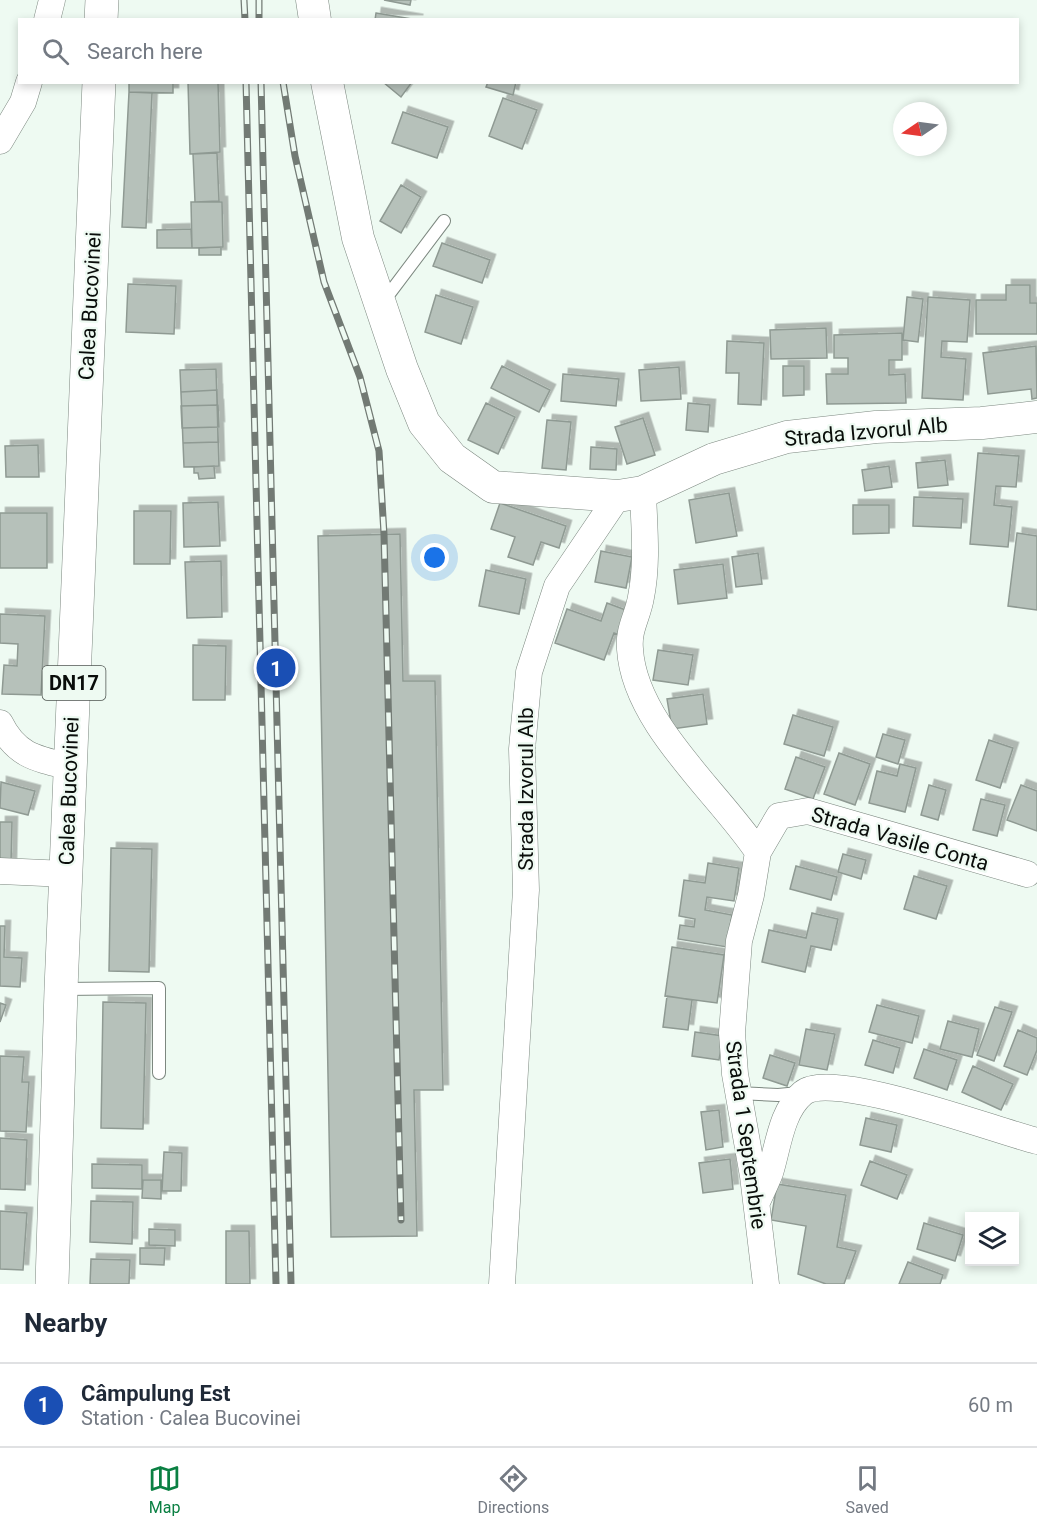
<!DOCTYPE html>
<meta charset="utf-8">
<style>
:root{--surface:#fff;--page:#f6f6f7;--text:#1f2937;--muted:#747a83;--line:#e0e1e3;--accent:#0b8043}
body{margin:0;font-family:Roboto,sans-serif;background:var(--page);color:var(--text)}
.controls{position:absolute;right:18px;bottom:18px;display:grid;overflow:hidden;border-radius:0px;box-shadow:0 3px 9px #0003}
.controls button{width:54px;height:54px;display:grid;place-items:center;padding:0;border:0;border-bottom:2px solid var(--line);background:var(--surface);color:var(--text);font:30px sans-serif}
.compass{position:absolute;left:893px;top:102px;width:54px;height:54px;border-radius:50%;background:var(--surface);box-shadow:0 3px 9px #0003;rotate:257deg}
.you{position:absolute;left:435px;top:558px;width:21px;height:21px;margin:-15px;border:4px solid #fff;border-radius:50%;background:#1a73e8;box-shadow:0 0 0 9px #1a73e833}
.badge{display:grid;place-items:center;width:39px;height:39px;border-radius:50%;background:var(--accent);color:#fff;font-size:20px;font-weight:700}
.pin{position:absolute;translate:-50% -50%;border:3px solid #fff;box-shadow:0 2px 6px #0006}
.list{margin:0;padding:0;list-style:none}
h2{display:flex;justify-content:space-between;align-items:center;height:78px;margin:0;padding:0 24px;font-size:26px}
h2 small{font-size:20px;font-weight:400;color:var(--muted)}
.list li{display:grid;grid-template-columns:39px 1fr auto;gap:18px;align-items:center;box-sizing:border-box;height:84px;padding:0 24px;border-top:2px solid var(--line)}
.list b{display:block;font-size:22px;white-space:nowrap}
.list p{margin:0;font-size:20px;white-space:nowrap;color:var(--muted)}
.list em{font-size:20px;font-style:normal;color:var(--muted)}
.icon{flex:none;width:33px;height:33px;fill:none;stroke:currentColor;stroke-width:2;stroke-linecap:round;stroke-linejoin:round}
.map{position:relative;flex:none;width:1037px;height:1284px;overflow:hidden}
.search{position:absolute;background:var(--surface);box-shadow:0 3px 9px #0003;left:18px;right:18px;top:18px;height:66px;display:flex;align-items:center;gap:15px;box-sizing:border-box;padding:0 21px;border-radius:0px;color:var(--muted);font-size:22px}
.sheet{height:162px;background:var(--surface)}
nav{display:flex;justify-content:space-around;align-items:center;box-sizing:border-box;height:84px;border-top:2px solid var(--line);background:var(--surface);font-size:16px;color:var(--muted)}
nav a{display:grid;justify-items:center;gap:3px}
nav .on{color:var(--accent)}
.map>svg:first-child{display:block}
</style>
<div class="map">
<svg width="1037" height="1284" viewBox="0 0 1037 1284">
<defs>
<filter id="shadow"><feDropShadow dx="5.5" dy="-5.5" stdDeviation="0" flood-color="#0004"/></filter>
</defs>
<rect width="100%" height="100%" fill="#eefaf2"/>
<path fill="#b6c1ba" stroke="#8f9a93" stroke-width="1.5" filter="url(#shadow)" d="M384,0H411L410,5Z
M376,13L418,20H375Z
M129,82H173V93L129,92Z
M188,82H218L220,152L190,154Z
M383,82H412L401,97Z
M488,82H516L513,95L486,87Z
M129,92L152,93L146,228L122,227Z
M503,98L537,110L522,149L489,136Z
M403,112L448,127L437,158L392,143Z
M217,153L219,201L195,202L193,154Z
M401,185L421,197L401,233L380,221Z
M191,202H222L223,247L192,248Z
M191,229L192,248H157V230Z
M442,243L490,260L482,283L433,266Z
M221,247V255H199V248Z
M128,284L176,286L174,334L126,332Z
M1006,285H1030V303H1037V334H976V300H1006Z
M436,295L473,307L461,344L425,332Z
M907,297L923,299L918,342L903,340Z
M928,297L970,300L967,342L942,341L941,357L966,359L963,400L922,398Z
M826,328L827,358L771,359L770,330Z
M902,333V360H889V375L905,374L906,403L827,404L826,374H848V358H834V335Z
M727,341L764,343L761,405L738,404L739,373H726Z
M1036,346L1037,398L1032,399L1031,389L988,394L983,353Z
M502,366L550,390L539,412L491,388Z
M783,366H804V395L783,396Z
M679,367L681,399L641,401L639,370Z
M216,369L219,466L184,467L180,370Z
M563,374L619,379L616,406L561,401Z
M217,390L218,442L183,443L181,392Z
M486,403L515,417L498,454L468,440Z
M688,403L710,405L708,432L686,430Z
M218,405L219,427L182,428L181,406Z
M643,418L655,455L627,464L615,427Z
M547,420L571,422L566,470L542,468Z
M38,445L39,477H6L5,446Z
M591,447L617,449L616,470L590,469Z
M978,453L1019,456L1016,487L996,486L994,505L1012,507L1008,547L970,544Z
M945,460L948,485L918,488L916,463Z
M214,466L215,478L199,479L198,473H194V467Z
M889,466L892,487L865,491L862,470Z
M729,493L737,536L696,543L689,500Z
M914,497L963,499L961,528L913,526Z
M218,502L220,546L184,547L183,503Z
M500,503L566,526L559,548L541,542L533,565L508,557L515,537L491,529Z
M853,505H889V533L853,534Z
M134,511H171L170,564H134Z
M0,513H47V568H0Z
M1017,533L1037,536V610L1008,606Z
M400,534L403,681H435L443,1090H414L417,1236L331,1237L318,536Z
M601,551L632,557L626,588L595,582Z
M758,553L762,584L736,587L732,557Z
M221,561L222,617L187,618L185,562Z
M723,564L727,598L678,604L674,570Z
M486,570L526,579L519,614L479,606Z
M607,603L631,612L622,636L614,633L604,660L555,643L567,609L601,621Z
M0,614L45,616L41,695L2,694L4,665L17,666L18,644L0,643Z
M193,645L226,646L225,700H193Z
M658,650L693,655L688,685L653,680Z
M703,694L707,724L672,729L667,699Z
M793,715L833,727L824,756L784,744Z
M883,734L905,740L898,764L876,757Z
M989,740L1013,748L1000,788L976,780Z
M839,753L870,764L855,805L824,794Z
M796,757L825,767L813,799L785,789Z
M900,764L916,768L905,812L869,803L877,771L897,776Z
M1,782L35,791L28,815L0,808Z
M929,785L946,790L938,820L921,815Z
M1021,785L1037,791V831L1007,820Z
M981,799L1005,805L997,836L973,830Z
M0,822H12L11,864H0Z
M111,848L152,849L149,972L109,971Z
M843,854L866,860L861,879L838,872Z
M708,863L739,868L734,901L707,897L705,910L732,915L727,947L678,939L680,925L694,927L695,919L679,916L684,880L705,883Z
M796,866L837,877L831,900L790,889Z
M914,876L947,886L936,919L904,909Z
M812,913L838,919L831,950L811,946L805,972L762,962L769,930L806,938Z
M0,926H5L4,957L22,958L20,987L0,986Z
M672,947L724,955L717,1003L665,996Z
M667,996L692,1000L688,1030L663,1027Z
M103,1002L146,1003L143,1129L101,1128Z
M0,1003L6,1005L0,1022Z
M877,1005L919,1016L912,1043L869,1032Z
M995,1007L1012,1012L994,1061L977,1055Z
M948,1021L979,1029L972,1057L940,1049Z
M806,1029L835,1034L827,1070L799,1065Z
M1018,1030L1037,1038V1050L1027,1075L1004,1066Z
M695,1032L723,1036L719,1060L692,1056Z
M873,1040L900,1048L893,1073L865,1065Z
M924,1049L957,1060L947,1090L914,1078Z
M770,1055L795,1063L787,1086L763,1078Z
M0,1056L24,1057L22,1082H29L26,1132L0,1131Z
M973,1066L1013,1084L1001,1110L962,1092Z
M719,1110L723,1147L706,1150L701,1112Z
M866,1118L897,1125L891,1152L860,1145Z
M0,1138L27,1140L25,1190L0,1189Z
M164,1152L182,1153L181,1191H162Z
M730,1159L733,1189L703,1193L699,1163Z
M870,1161L907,1175L897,1199L861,1185Z
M92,1164L142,1165V1189L92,1188Z
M143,1180H161V1199L142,1198Z
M777,1184L846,1195L837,1247L856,1251L844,1284H826L798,1274L806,1226L771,1220Z
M91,1201L133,1202L132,1244L90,1242Z
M0,1211L27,1213L23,1270L0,1269Z
M924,1223L963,1235L955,1261L917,1249Z
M149,1229L175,1230V1246L149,1245Z
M226,1231H249L250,1284H226Z
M140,1248H165L164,1265L140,1264Z
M91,1259L130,1260L129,1284H90Z
M908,1262L943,1275L940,1284H899Z"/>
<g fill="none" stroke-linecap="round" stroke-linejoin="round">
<g stroke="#7d8880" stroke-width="14">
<path id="service" d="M383,302L444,221
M62,989L159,988V1073
M738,1093L778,1095L799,1093"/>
</g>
<g stroke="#7d8880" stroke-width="27">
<path id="minor" d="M47,20L52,0
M0,141L23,102L29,82
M643,492C644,526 648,562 641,597C638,616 628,629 630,649C634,723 719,793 758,852L751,895L739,941L732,1033L735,1074L753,1176L766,1284
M0,723C16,756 37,759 71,767
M758,852L779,816L808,811L1027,874
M0,871L66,874
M757,1202C761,1193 766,1183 770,1173C778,1148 781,1111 803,1093C832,1069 996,1131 1037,1141
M502,1284L526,890L522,749L529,672L557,586L618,496"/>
</g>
<g stroke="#7d8880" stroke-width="33">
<path id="tertiary" d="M312,0L315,20
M327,82L358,238L402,369L424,423L452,458L493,487L618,496L643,492L714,459L787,437L876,427L982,423L1037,417"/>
</g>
<g stroke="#7d8880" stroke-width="34">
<path id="trunk" d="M101,20L102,0
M52,1284L61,989L99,82"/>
</g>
<use href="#service" stroke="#fff" stroke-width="12"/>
<use href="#minor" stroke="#fff" stroke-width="26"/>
<use href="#tertiary" stroke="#fff" stroke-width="32"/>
<use href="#trunk" stroke="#fff" stroke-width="33"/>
<g stroke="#727a74" stroke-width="7">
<path id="rail" d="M244,0L245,20
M259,0V20
M246,82L276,1284
M261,82L291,1284
M283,82L295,156L324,282L360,377L379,451L384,534L401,1220"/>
</g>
<use href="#rail" stroke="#eefaf2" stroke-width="4.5" stroke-dasharray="14" stroke-linecap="butt"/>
</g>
<g text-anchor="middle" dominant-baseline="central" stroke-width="4.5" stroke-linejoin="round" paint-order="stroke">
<rect fill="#eefaf2" stroke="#4e5450" stroke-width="1.5" x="42.5" y="666" width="63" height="34" rx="4.5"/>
<g font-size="20" font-weight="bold" fill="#090d0a">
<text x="74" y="683">DN17</text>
</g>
<g font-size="21" fill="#090d0a" stroke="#eefaf2">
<text transform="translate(90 306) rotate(-87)">Calea Bucovinei</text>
<text transform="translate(866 432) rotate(-5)">Strada Izvorul Alb</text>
<text transform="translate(526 789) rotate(-90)">Strada Izvorul Alb</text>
<text transform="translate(69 791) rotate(-88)">Calea Bucovinei</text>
<text transform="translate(900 839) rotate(16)">Strada Vasile Conta</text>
<text transform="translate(746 1135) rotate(82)">Strada 1 Septembrie</text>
</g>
</g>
</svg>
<div class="controls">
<button><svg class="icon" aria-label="layers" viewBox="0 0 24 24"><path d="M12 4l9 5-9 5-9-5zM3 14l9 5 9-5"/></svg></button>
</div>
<svg class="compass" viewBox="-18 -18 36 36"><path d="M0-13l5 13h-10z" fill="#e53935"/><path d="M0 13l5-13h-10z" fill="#747a83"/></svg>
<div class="you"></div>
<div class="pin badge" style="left:276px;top:668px;background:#1a4fb4">1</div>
<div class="search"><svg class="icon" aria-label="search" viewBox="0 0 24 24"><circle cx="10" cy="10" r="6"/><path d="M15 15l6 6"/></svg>Search here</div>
</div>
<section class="sheet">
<h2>Nearby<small></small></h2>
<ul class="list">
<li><span class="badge" style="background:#1a4fb4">1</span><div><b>Câmpulung Est</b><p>Station · Calea Bucovinei</p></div><em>60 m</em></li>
</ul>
</section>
<nav>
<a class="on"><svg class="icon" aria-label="map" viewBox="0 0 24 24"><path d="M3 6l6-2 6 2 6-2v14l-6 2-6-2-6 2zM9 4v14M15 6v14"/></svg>Map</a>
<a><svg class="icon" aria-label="directions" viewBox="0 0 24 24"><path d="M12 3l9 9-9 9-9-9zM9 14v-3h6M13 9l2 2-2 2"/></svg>Directions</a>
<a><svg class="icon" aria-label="saved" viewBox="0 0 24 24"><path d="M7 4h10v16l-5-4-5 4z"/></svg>Saved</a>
</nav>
